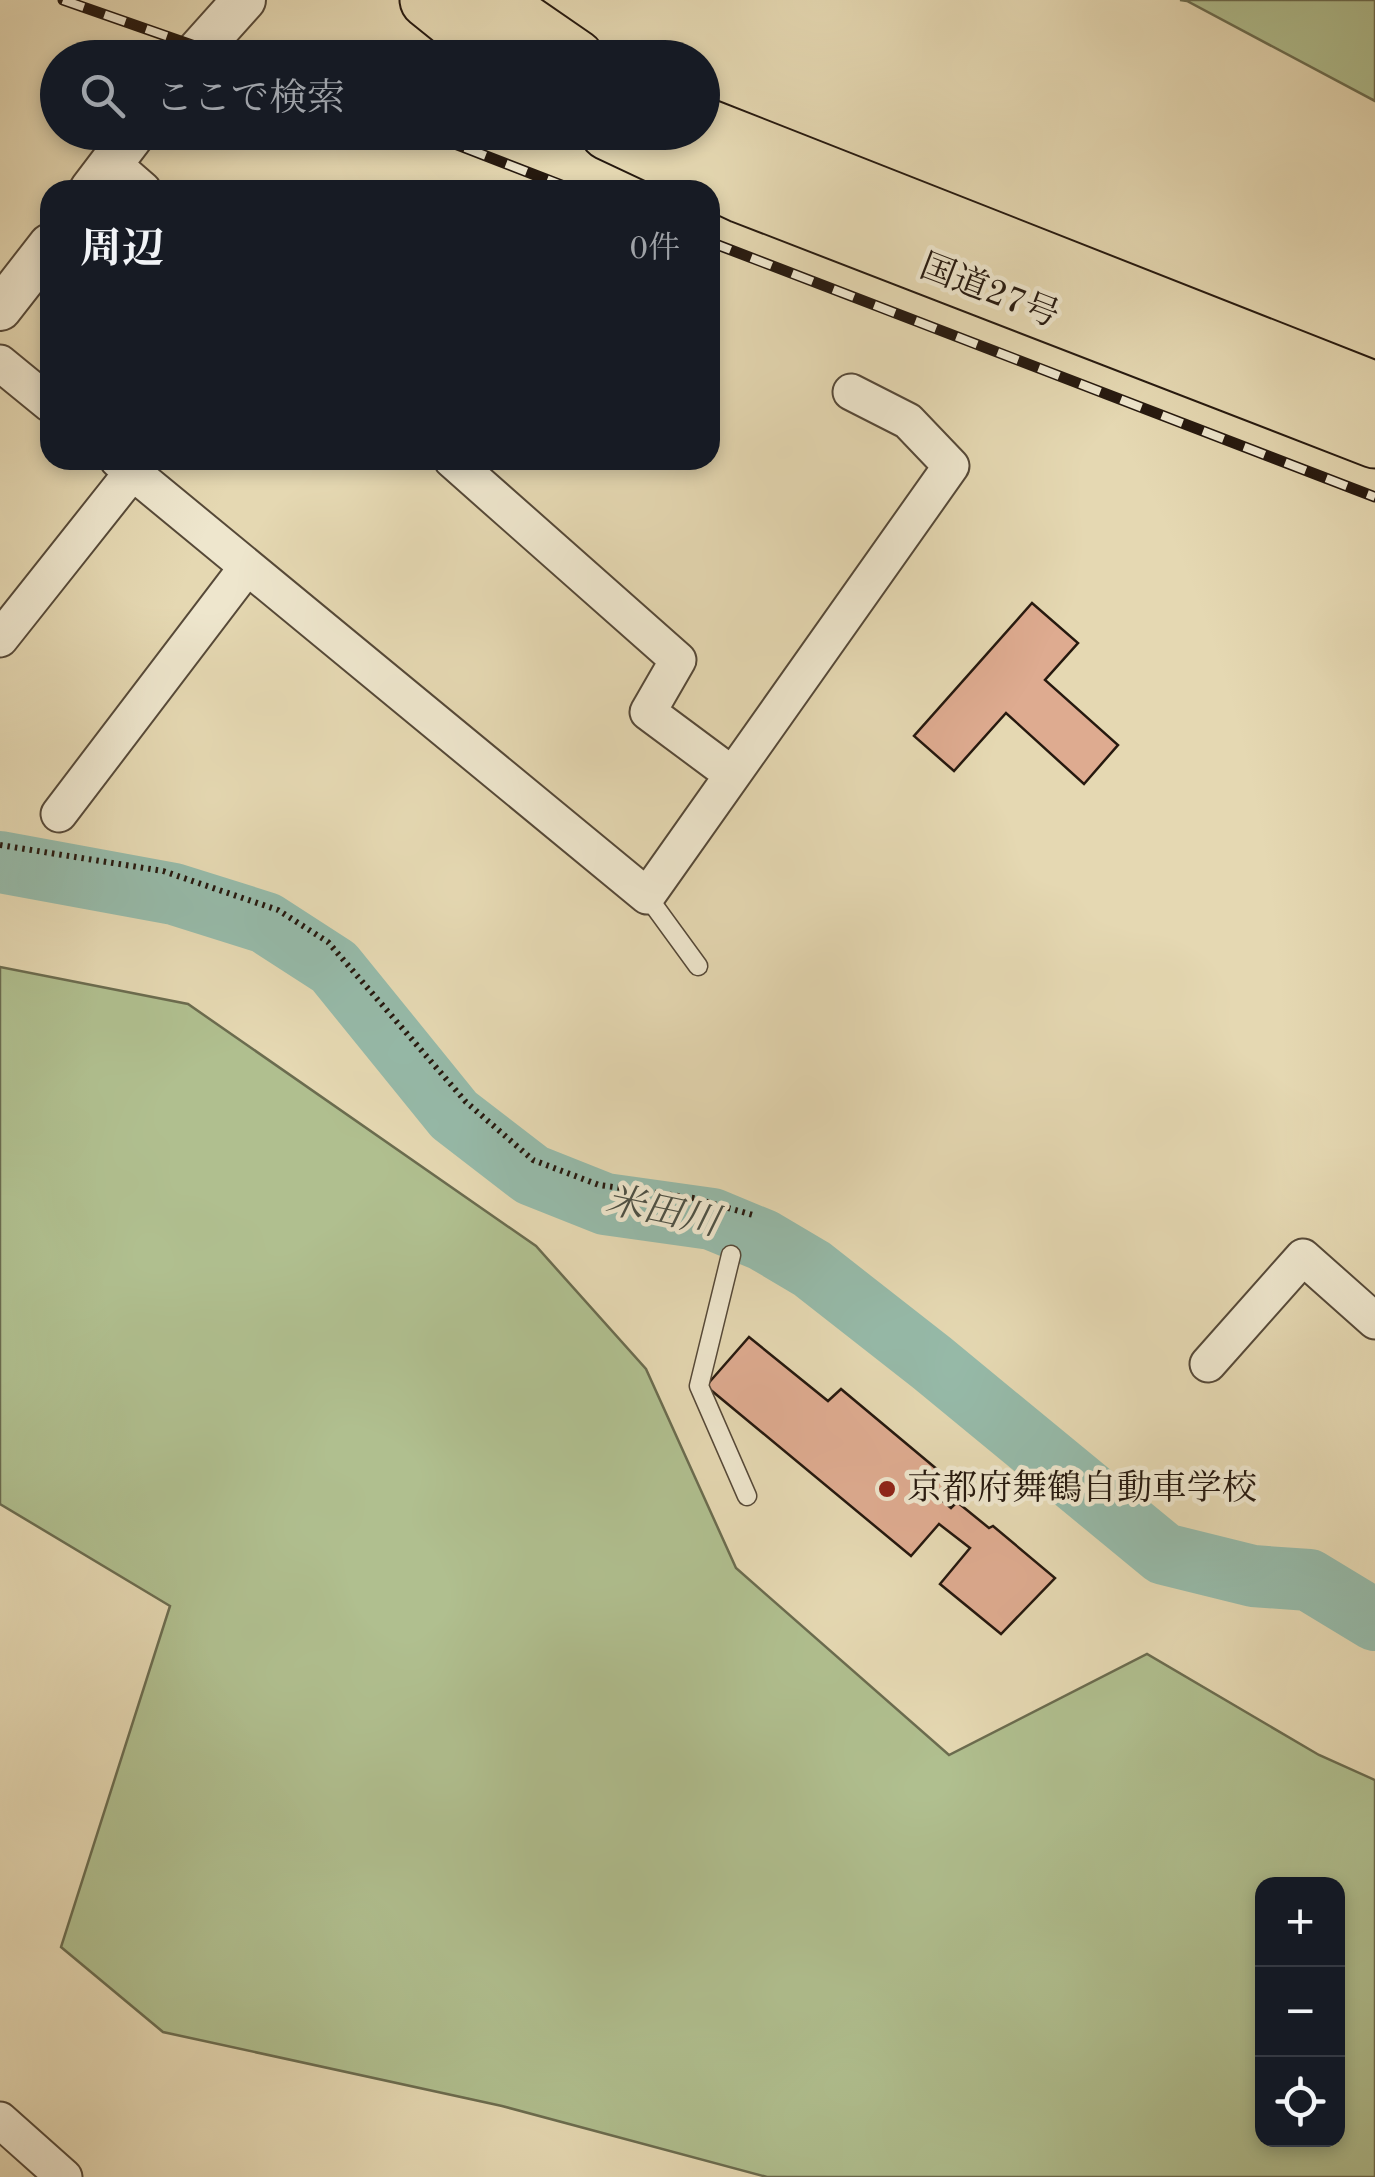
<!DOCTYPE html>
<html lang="ja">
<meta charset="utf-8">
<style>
:root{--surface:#171b24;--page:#20242c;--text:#f1f3f6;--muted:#9ea1a6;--line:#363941}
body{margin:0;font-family:"Old Standard TT","Noto Serif JP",serif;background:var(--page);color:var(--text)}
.controls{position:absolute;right:30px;bottom:30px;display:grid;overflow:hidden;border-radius:20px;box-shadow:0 5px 15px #0003}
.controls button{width:90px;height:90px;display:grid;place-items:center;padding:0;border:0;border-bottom:2px solid var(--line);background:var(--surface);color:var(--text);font:50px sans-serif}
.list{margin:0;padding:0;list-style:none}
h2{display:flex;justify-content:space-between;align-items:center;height:130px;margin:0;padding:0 40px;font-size:42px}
h2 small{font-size:32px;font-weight:400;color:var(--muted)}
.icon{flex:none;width:55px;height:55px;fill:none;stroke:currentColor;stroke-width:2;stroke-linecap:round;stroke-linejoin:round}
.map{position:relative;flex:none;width:1375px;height:2177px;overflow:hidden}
.search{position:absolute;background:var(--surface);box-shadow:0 5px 15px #0003;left:40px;top:40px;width:680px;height:110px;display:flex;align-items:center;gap:25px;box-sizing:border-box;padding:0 35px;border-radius:55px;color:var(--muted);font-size:38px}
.panel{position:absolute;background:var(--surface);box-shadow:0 5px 15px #0003;left:40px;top:180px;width:680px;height:290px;border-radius:30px}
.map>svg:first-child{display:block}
</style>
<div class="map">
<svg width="1375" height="2177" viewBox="0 0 1375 2177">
<rect width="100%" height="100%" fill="#e5d8b2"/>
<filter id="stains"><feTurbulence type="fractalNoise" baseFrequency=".002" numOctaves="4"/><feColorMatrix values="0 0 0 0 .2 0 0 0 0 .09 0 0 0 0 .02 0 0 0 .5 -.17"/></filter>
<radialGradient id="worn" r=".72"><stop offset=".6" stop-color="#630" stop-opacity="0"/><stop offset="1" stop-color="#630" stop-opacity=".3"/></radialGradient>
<path fill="#b0bf8f" stroke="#6b6c4f" stroke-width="2.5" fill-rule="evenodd" d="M1180,0H1375V101L1187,1Z
M0,967L188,1004L536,1246L646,1369L736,1568L949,1755L1147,1654L1319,1755L1375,1780V2177H767L502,2106L163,2032L61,1947L170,1606L0,1504ZM1262,1884H1338V2140H1262Z"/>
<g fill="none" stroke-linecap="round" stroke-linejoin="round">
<path stroke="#96baa9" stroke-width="62" d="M0,862L174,894L266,923L334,967L454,1115L532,1175L605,1204L712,1219L763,1240L812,1269L932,1363L1164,1554L1253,1576L1309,1580L1375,1620"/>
</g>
<path fill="#deab90" stroke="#26190f" stroke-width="2.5" d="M1032,603L1078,643L1045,680L1118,745L1084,784L1006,713L954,771L914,736Z
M749,1337L828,1401L841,1389L951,1481L938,1497L951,1508L957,1502L989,1528L993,1526L1055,1578L1001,1634L940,1584L970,1548L939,1524L911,1556L706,1386Z"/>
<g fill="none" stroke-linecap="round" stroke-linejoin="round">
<g stroke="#564938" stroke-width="21">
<path id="service" d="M647,896L698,966
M731,1255L699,1386L747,1496"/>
</g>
<g stroke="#564938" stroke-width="39">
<path id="minor" d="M112,163L143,190
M0,363L50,404
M118,460L647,896L951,466L908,421L851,392
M452,460L678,660L648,712L730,773
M0,639L142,460
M59,814L247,567
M1208,1364L1303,1257L1375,1321
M0,2120L64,2177"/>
</g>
<g stroke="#564938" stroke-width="46">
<path id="tertiary" d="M192,58L244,0
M91,190L135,132
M0,309L50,245"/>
</g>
<g stroke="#26190f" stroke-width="59">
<path id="trunk" d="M428,0L500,58
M492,0L576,58
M702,125L1375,390
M608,132L742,195L1375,440"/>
</g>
<path stroke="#26190f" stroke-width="6" stroke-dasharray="2.5 5" stroke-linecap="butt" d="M0,845L163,871L278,910L328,942L466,1102L533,1160L599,1185L693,1198L753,1215"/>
<use href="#service" stroke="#eee6cd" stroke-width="18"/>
<use href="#minor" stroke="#eee6cd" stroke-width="35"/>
<use href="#tertiary" stroke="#eee6cd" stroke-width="42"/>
<use href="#trunk" stroke="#e5d8b2" stroke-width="55"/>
<g stroke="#26190f" stroke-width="11">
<path id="rail" d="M63,0L229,58
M424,132L574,190
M710,242L1375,497"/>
</g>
<use href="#rail" stroke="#eee6cd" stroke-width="8" stroke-dasharray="22" stroke-linecap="butt"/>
</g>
<circle fill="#8f2418" stroke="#eee6cd" stroke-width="4" cx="887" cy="1489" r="10"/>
<g text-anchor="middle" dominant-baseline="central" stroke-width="9" stroke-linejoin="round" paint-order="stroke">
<g font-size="35" fill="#26190f" stroke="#eee6cd">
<text transform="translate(989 292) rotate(21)">国道27号</text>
</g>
<g font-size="35" fill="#26190f" stroke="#eee6cd" text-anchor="start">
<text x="907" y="1489">京都府舞鶴自動車学校</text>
</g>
<g font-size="38" font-style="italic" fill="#4d5145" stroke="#eee6cd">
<text transform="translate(662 1213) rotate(12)">米田川</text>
</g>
</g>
<rect width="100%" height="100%" filter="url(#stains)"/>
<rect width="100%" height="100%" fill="url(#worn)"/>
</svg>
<div class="controls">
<button>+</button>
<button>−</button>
<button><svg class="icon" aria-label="locate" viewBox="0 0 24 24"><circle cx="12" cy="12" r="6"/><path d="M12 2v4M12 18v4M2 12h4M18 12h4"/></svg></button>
</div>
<div class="search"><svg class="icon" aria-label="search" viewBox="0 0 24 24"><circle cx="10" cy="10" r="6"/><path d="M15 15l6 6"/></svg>ここで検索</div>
<section class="panel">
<h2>周辺<small>0件</small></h2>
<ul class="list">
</ul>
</section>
</div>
